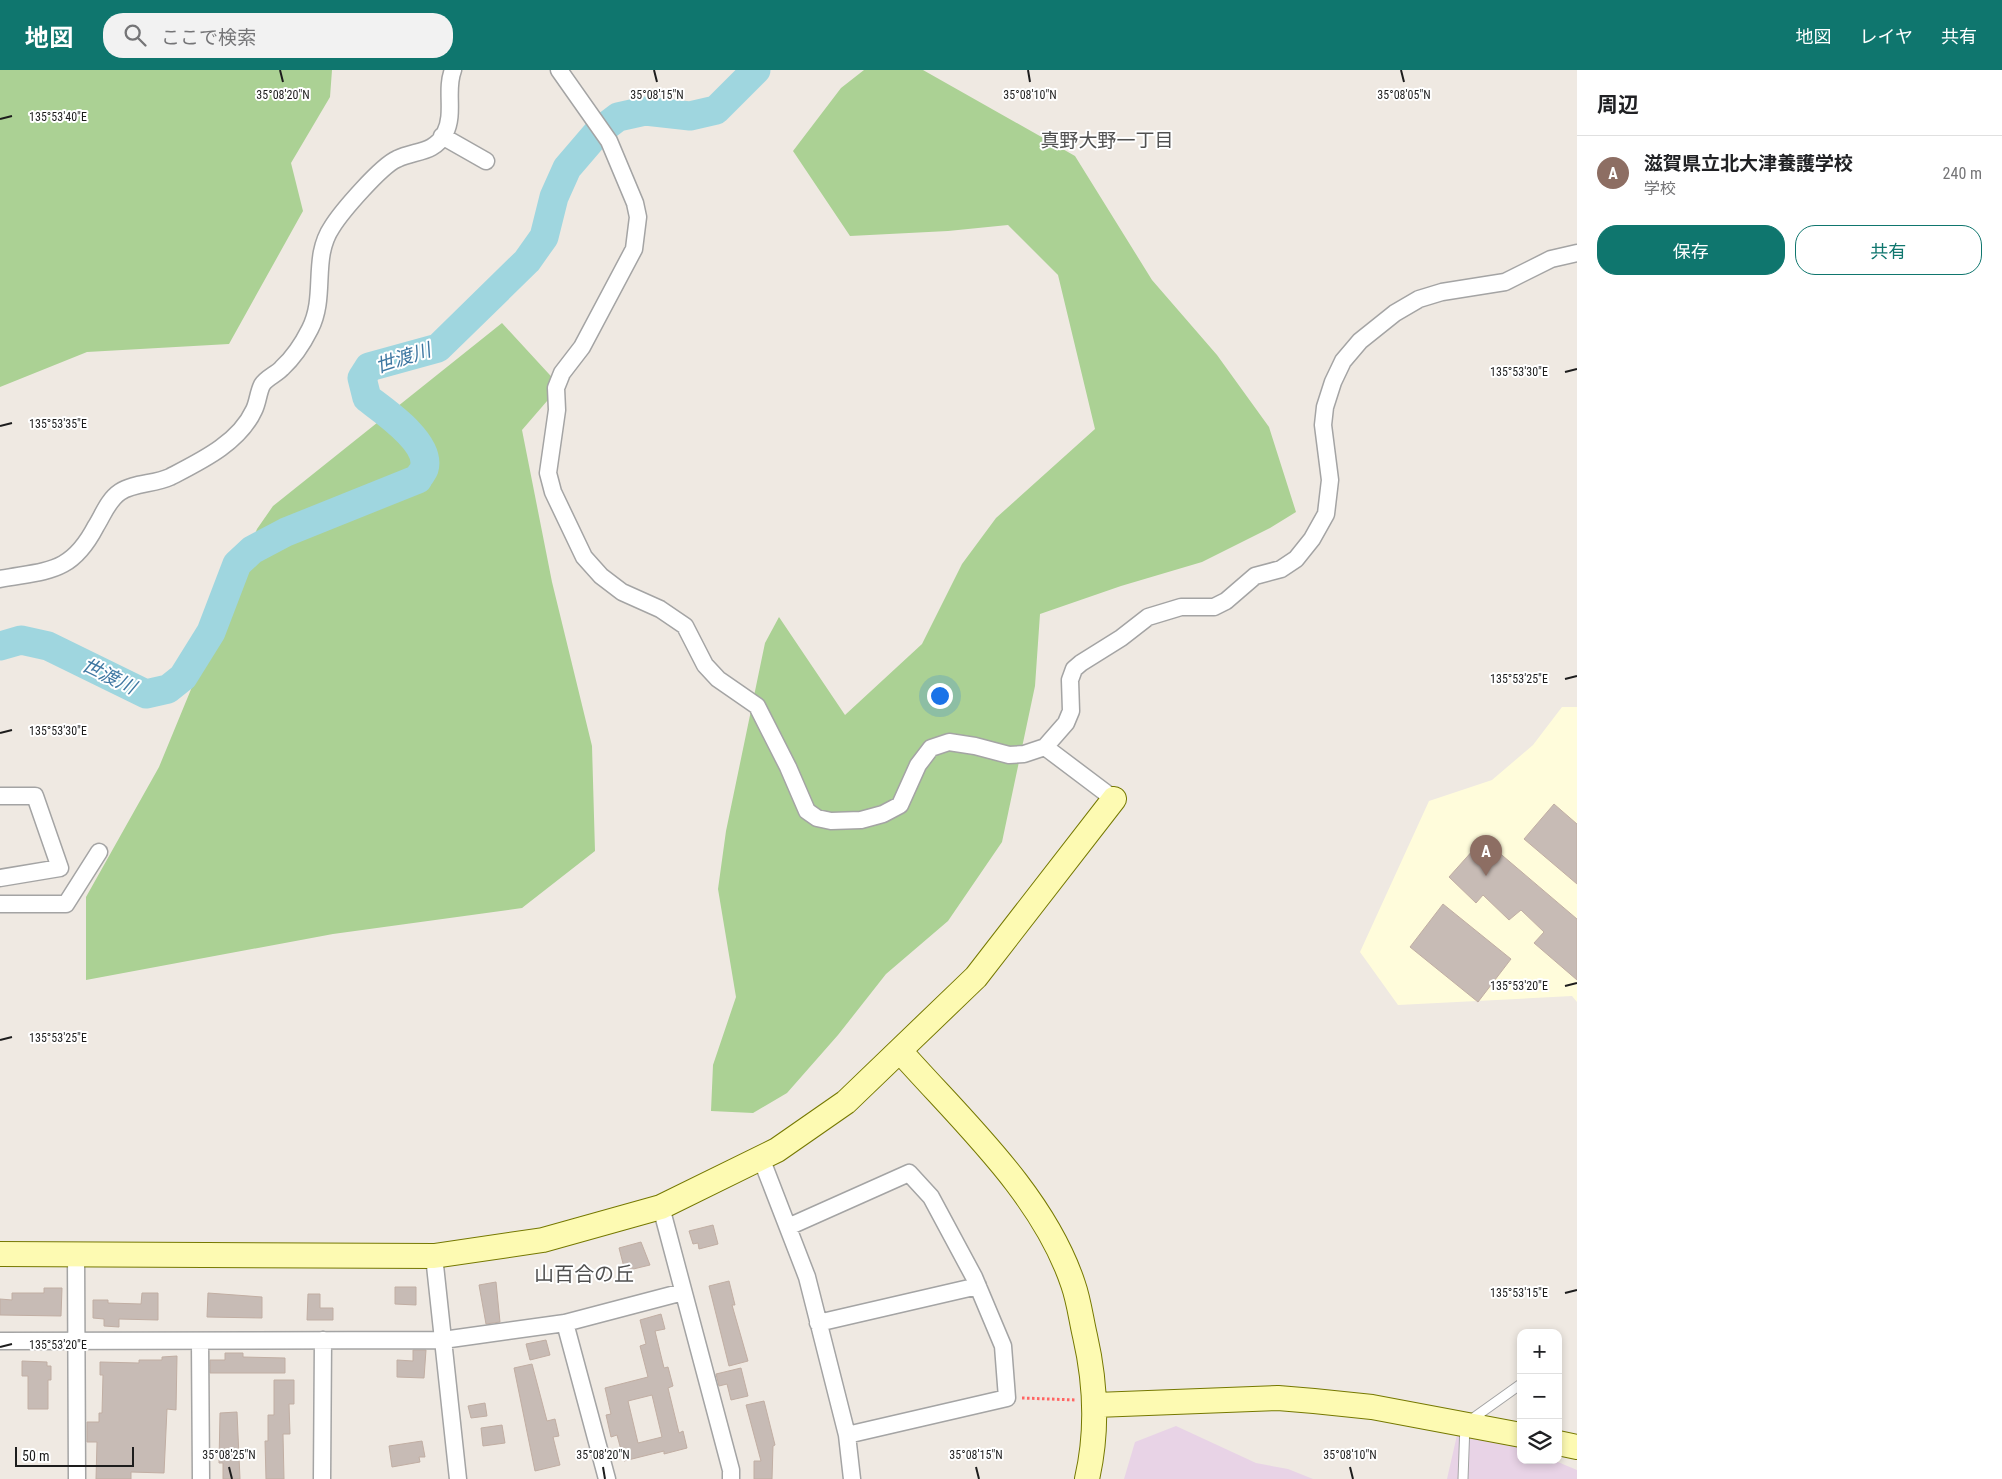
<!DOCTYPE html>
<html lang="ja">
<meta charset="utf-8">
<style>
:root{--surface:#fff;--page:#f2f2f2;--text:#202124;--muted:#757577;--line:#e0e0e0;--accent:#0f766e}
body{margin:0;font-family:"Roboto Condensed","Noto Sans JP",sans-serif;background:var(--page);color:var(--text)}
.controls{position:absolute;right:15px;bottom:15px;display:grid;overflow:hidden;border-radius:10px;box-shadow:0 2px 8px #0003}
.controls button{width:45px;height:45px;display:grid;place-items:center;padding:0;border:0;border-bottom:1px solid var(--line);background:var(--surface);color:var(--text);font:25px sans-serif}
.scale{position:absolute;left:15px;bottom:12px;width:119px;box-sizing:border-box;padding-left:5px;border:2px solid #1d1d1d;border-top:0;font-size:14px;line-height:18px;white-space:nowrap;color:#1d1d1d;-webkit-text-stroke:4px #fff;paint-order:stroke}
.you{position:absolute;left:939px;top:625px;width:18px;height:18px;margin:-12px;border:4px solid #fff;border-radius:50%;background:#1a73e8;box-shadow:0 0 0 8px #1a73e833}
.badge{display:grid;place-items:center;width:32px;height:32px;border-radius:50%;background:var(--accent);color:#fff;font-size:16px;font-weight:700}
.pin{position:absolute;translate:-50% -41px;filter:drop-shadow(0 1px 2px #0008)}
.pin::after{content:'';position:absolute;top:26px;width:18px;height:15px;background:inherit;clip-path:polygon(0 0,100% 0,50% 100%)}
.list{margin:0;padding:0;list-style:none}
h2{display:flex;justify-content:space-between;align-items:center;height:65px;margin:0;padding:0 20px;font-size:21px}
h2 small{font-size:16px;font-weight:400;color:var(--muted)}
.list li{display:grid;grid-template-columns:32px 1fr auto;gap:15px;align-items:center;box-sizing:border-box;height:75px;padding:0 20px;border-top:1px solid var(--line)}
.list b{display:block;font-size:19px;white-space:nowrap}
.list p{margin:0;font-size:16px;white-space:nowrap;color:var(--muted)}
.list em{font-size:16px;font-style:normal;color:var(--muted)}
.actions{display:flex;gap:10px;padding:15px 20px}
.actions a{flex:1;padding:11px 0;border:1px solid var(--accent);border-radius:20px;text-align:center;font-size:18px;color:var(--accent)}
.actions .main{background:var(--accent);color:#fff}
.icon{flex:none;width:28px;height:28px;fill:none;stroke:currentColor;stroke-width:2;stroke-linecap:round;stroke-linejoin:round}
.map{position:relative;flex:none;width:1577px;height:1409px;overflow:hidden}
header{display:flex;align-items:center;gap:30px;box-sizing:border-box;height:70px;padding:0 25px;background:var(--accent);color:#fff}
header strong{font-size:24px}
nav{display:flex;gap:28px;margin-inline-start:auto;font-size:18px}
.search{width:350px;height:45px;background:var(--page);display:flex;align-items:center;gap:12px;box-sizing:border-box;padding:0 18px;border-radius:20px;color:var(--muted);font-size:19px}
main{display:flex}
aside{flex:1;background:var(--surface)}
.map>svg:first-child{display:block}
</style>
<header>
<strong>地図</strong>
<div class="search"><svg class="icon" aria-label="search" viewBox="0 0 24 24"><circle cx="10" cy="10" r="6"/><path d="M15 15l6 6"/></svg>ここで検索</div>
<nav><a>地図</a><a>レイヤ</a><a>共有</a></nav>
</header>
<main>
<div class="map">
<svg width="1577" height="1409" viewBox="0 0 1577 1409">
<rect width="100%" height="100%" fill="#efe9e2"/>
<path fill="#e8d3e6" d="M1460,1352L1521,1377V1390H1553L1577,1400V1409H1447Z
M1176,1356L1256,1393L1288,1399L1313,1409H1124L1135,1372Z"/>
<path fill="#fffcdb" d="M1562,637H1577V932L1572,926L1398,935L1360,882L1429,731L1492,710L1533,675Z"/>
<path fill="#abd194" d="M0,0H332L330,27L291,93L303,141L229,274L87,282L0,317Z
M864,0H923L1075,86L1152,210L1217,285L1269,357L1296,442L1270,458L1202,492L1121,516L1040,544L1035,616L1002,772L948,851L886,904L838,965L787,1023L753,1043L711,1041L713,995L736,927L718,819L726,761L765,573L779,547L845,645L922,574L962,494L996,448L1095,359L1058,205L1008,155L948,161L850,166L793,81L841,18Z
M502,253L560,316L522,360L552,512L592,676L595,781L522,838L333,864L86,910V827L159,697L257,459L273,436Z"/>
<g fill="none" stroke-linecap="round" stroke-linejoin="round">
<path stroke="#9fd6df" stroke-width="29" d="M0,576L21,570L48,576L146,624L168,619L183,607L211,562L237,494L252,480L286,462L418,409C419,406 423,402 424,399C432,373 384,341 367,328L362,308L369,297L438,278L527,191L544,167L554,127L567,98L597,63L618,47L645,41L690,46L716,40L756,0"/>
</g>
<path fill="#c7bbb5" stroke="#c1aea3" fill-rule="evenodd" d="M1554,734L1577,754V814L1524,769Z
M1483,769L1577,849V910L1534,873L1544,862L1521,840L1509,850L1483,825L1476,833L1449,807Z
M1443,834L1511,889L1478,932L1410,877Z
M713,1155L718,1174L699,1179L698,1173L693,1174L689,1161Z
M641,1172L650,1195L625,1201L619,1178Z
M729,1211L735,1235H732L748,1291L729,1296L709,1216Z
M496,1212L500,1252L486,1254L479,1215Z
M395,1217H416V1235L395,1234Z
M44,1218H62L61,1246L0,1245V1229L12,1230V1223H44Z
M142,1223H158V1250L119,1249V1257L104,1256V1249L93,1248V1230H108V1233L141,1234Z
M208,1223L262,1227V1248L207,1247Z
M308,1224H320V1238H333V1250H307Z
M661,1244L665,1259L655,1261L664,1298L668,1297L673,1316L668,1318L679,1363L683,1361L687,1378L664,1384V1381L624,1391L617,1365L611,1367L606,1345L611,1344L605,1318L648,1307L640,1276L646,1274L640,1250ZM652,1325L662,1367L638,1373L628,1331Z
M546,1270L550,1285L530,1290L526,1274Z
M413,1280H426L424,1308L397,1307V1290L413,1291Z
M225,1283H243V1287L285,1288V1303H210V1290H225Z
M177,1286L176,1340L167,1339L164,1403L131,1402V1409H96L97,1372H87V1352H99V1343H102L103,1305H100V1292L139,1293V1290H162V1287Z
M22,1291L47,1292V1296H51V1310H48V1339H28V1306H22Z
M532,1294L547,1351L555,1349L559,1366L553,1367L560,1395L535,1401L514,1298Z
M741,1298L748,1326L731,1330L727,1314L719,1316L716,1304Z
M274,1310H294V1334H289L290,1364H283L284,1409H266L265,1371H268V1345H274Z
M764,1331L775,1375L773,1376L772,1409H754V1391H761L746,1335Z
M485,1333L487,1346L471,1348L468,1336Z
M237,1342L240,1409H223V1393H219L220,1343Z
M502,1355L505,1373L483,1376L481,1358Z
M422,1371L425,1387H419L420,1392L392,1397L389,1376Z"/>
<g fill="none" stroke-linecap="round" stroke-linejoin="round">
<g stroke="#a4a4a4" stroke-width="11">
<path id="lane" d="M1463,1409L1465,1354L1521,1314"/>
</g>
<g stroke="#a4a4a4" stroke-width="19">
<path id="street" d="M559,0L609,71L635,133L638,147L634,179L582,277L562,303L556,318L557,340L548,403L553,422L584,487L601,506L622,522L660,539L685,556L705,595L718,609L757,636L788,697L807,741L817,748L831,751L861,750L883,744L900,735L918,695L931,678L949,672L975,676L1009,685L1024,684L1045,677L1066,653L1071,641L1070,610L1074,599L1081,593L1121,568L1148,547L1181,537H1214L1226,531L1255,506L1281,499L1296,489L1312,469L1326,444L1330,410L1323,355L1325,337L1333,312L1343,291L1360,271L1395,243L1419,229L1442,222L1505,212L1551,189L1577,183
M442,66L486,91
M0,509C48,500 71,504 96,456C103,445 108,430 120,422C133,413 155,414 170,407C201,391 239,373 254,340C258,332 258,323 262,315C266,308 277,304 282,298C294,287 303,273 310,259C327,226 311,188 332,157C342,141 381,96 397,89C415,80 434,84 445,63C455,43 445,20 453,0
M1045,677L1114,729
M0,726H35L60,798L0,808
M0,834H66L99,782
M761,1088L807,1207L847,1365L852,1409
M661,1137L731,1400V1409
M788,1157L909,1103L931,1127L974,1207L1003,1276L1007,1328L847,1365
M76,1184L77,1409
M434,1186L458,1409
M565,1253L607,1409
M818,1253L978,1216
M0,1271L443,1270L565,1253L683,1222
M200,1271L201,1409
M322,1409L323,1270"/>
</g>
<g stroke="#757800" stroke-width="26">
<path id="secondary" d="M900,981C962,1051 1043,1124 1073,1214C1079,1231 1081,1249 1085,1266C1096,1314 1098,1361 1087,1409
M0,1184L434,1186L543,1170L661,1137L777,1080L846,1032L976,907L1114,729
M1096,1335L1278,1328L1314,1331L1372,1337L1521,1365
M1558,1373L1577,1377"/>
</g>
<path stroke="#ff6563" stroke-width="3" stroke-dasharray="2.5 2.5" stroke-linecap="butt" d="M1022,1328L1076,1330"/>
<use href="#lane" stroke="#fff" stroke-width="9"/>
<use href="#street" stroke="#fff" stroke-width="16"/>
<use href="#secondary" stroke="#fdfab2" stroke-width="24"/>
</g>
<path fill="none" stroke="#1d1d1d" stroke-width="2" d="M280,0L283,12M654,0L657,12M1028,0L1030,12M1401,0L1404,12M0,49L12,46M1565,302L1577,299M0,356L12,353M1565,609L1577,606M0,663L12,660M1565,916L1577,913M0,970L12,967M1565,1223L1577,1220M0,1277L12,1274M229,1397L232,1409M603,1397L605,1409M976,1397L979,1409M1350,1397L1353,1409"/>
<g text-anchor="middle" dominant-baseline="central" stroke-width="4" stroke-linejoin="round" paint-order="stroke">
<g font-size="19" fill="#505050" stroke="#fff">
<text x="1107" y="70">真野大野一丁目</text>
</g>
<g font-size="19" font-style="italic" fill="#3f78a2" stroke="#fff">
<text transform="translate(403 288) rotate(-18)">世渡川</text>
<text transform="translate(109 606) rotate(26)">世渡川</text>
</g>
<g font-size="20" fill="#505050" stroke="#fff">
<text x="584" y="1204">山百合の丘</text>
</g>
</g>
<g font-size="12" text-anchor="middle" fill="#1d1d1d" stroke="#fff" stroke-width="4" stroke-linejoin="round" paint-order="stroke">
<text x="283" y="29">35°08'20"N</text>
<text x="657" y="29">35°08'15"N</text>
<text x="1030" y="29">35°08'10"N</text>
<text x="1404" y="29">35°08'05"N</text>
<text x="58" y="51">135°53'40"E</text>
<text x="1519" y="306">135°53'30"E</text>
<text x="58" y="358">135°53'35"E</text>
<text x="1519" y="613">135°53'25"E</text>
<text x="58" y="665">135°53'30"E</text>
<text x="1519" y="920">135°53'20"E</text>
<text x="58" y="972">135°53'25"E</text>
<text x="1519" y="1227">135°53'15"E</text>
<text x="58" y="1279">135°53'20"E</text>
<text x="229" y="1389">35°08'25"N</text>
<text x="603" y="1389">35°08'20"N</text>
<text x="976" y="1389">35°08'15"N</text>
<text x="1350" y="1389">35°08'10"N</text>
</g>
</svg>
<div class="controls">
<button>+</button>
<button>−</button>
<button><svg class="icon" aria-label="layers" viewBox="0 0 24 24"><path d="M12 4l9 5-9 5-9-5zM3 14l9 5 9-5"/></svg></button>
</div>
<div class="scale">50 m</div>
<div class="you"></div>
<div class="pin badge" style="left:1486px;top:806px;background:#8d6e63">A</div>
</div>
<aside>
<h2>周辺<small></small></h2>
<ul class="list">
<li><span class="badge" style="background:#8d6e63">A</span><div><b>滋賀県立北大津養護学校</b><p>学校</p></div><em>240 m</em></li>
</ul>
<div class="actions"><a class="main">保存</a><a>共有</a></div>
</aside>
</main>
